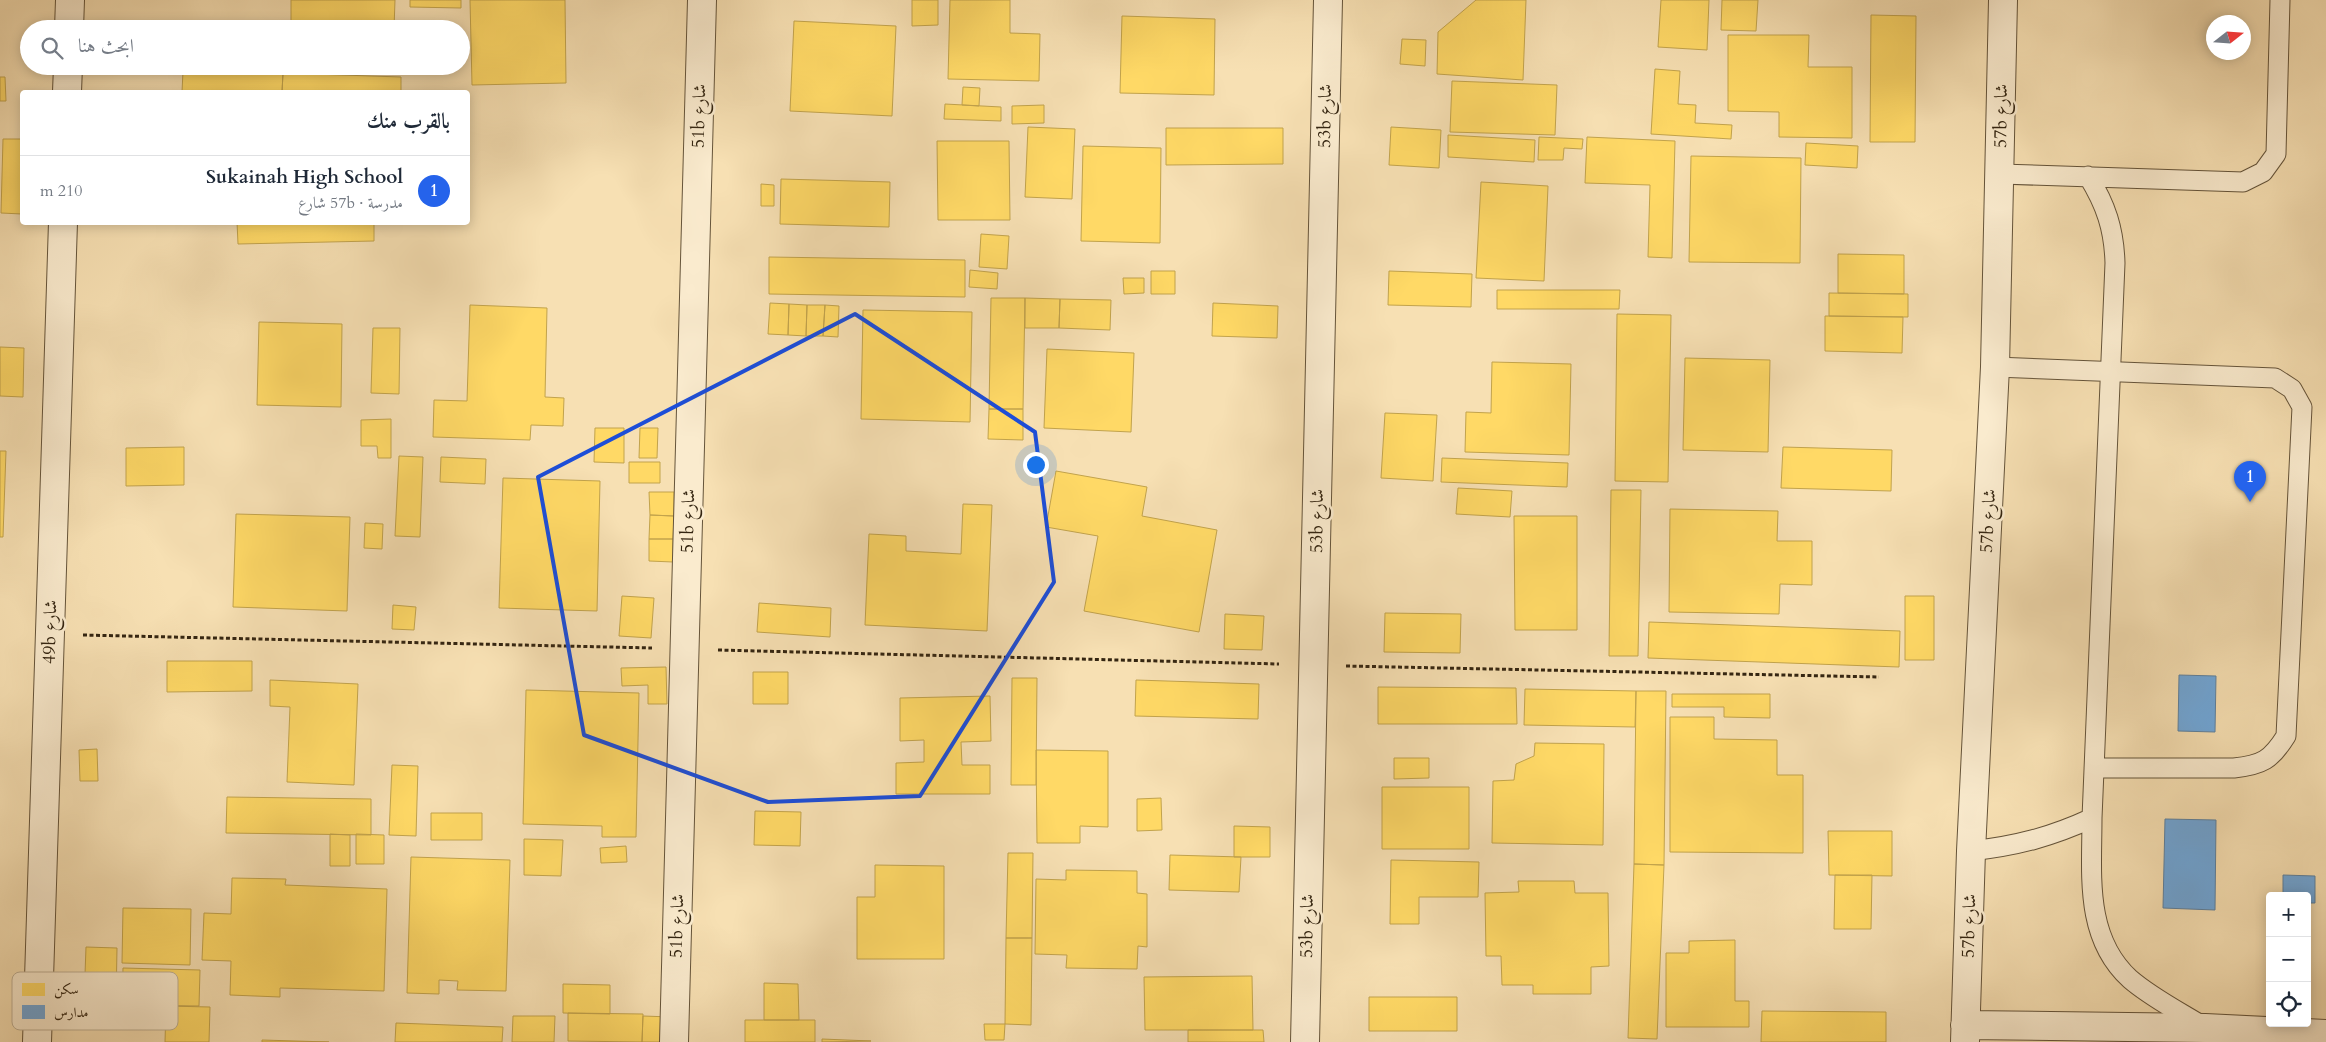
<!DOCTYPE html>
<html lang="ar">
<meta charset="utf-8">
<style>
:root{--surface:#fff;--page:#f6f6f7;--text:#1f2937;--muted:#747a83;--line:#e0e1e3;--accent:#2563eb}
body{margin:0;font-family:Cardo,Amiri,serif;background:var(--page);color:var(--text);direction:rtl}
.controls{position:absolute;right:15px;bottom:15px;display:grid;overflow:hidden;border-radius:5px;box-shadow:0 2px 12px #0003}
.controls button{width:45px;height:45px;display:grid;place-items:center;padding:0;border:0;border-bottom:1px solid var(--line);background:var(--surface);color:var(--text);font:25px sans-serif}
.compass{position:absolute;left:2206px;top:15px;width:45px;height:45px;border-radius:50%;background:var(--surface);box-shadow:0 2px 12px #0003;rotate:73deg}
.you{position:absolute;left:1035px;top:464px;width:18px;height:18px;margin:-12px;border:4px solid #fff;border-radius:50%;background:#1a73e8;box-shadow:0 0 0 8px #1a73e833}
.badge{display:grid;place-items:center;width:32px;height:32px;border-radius:50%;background:var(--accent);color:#fff;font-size:16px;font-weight:700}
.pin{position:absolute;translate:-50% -41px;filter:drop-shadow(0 1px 2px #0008)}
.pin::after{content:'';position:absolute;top:26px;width:18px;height:15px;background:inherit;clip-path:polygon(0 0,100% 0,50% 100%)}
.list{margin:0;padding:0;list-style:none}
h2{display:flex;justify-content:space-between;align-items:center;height:65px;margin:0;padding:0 20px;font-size:21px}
h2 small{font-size:16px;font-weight:400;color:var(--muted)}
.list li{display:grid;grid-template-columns:32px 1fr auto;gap:15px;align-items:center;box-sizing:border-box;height:70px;padding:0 20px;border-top:1px solid var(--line)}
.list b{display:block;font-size:19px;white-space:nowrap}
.list p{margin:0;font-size:16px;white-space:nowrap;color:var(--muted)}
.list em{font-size:16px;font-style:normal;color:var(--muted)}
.icon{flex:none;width:28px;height:28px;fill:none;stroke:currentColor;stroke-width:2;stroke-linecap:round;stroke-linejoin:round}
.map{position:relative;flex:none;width:2326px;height:1042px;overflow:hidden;direction:ltr}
.search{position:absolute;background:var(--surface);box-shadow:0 2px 12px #0003;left:20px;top:20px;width:450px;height:55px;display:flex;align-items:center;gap:12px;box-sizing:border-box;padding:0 18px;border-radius:28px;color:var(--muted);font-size:19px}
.panel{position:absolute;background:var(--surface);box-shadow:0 2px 12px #0003;left:20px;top:90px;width:450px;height:135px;border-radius:5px;direction:rtl}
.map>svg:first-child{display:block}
</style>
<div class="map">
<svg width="2326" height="1042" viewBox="0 0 2326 1042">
<rect width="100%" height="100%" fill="#f7e0b3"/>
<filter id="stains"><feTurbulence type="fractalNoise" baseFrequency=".004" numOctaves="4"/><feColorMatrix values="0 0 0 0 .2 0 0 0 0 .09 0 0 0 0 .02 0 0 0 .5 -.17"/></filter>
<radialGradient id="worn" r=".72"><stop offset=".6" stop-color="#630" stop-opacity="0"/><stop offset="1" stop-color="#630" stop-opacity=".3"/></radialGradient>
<path fill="#ffd966" stroke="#c2a34c" d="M291,0H395L394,29H291Z
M410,0H461V8L410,7Z
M470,0H565L566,83L472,85Z
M912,0H938V25L912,26Z
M950,0H1010V33L1040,34L1039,81L948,79Z
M1476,0H1526L1523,80L1437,74L1438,32Z
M1661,0H1709L1707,50L1658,47Z
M1722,0H1758L1756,31L1721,30Z
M1871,15L1916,16L1915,142H1870Z
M1122,16L1215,19L1214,95L1120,93Z
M794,21L896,26L892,116L790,111Z
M1728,35H1809L1808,67H1852V138L1779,137V112L1728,111Z
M1402,39L1426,40L1425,66L1400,64Z
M1655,69L1680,71L1678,104L1696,105L1695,123L1732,125L1731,139L1651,134Z
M183,71L283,73L282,92H182Z
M283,73L401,77V92H282Z
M0,77H5L6,101H0Z
M1452,81L1557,85L1555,135L1450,132Z
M963,87L980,88L979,106L962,105Z
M945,104L1001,107V121L944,119Z
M1044,105V123L1012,124V106Z
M1028,127L1075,129L1072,199L1025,197Z
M1391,127L1441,130L1439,168L1389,165Z
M1166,128H1283V164L1166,165Z
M1448,135L1535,140L1534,162L1448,157Z
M1539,137L1583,139L1582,149L1564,148L1563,160H1538Z
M1587,137L1675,141L1672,258L1648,257L1650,185L1585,183Z
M3,139H22V214L1,213Z
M937,141H1009L1010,220H938Z
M1806,143L1858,146L1857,168L1805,165Z
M1083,146L1161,148L1160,243L1081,241Z
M1691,156L1801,158L1800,263L1689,262Z
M781,179L890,182L889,227L780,224Z
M1481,182L1548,186L1544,281L1476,278Z
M761,184L774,185V206H761Z
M237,222H374V241L238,244Z
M981,234L1009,236L1007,269L979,267Z
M1838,254L1904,255V294L1838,293Z
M769,257L965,260V297L769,294Z
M970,270L998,273L997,289L969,287Z
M1151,271H1175V294H1151Z
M1389,271L1472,274L1471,307L1388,305Z
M1123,278H1144V293L1124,294Z
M1497,290H1620L1619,309H1497Z
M1829,293L1908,294V317L1829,316Z
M991,298H1025L1023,409H989Z
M1025,298L1060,299L1059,328H1025Z
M1060,299L1111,300L1110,330L1059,328Z
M770,303L789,304L788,335L768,334Z
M1213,303L1278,306L1277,338L1212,336Z
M789,304L807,305L806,336L788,335Z
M470,305L547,308L545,397L564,398L563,426L531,425L530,440L433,437L434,400L467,401Z
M807,305H825L823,336H806Z
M825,305L839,306L838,337L823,336Z
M863,310L972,312L970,422L861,419Z
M1617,314L1671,315L1668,482L1615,481Z
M1825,316L1903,317L1902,353L1825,351Z
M259,322L342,324L341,407L257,405Z
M373,328H400L399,394L371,393Z
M0,347L24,348L23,397L0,396Z
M1047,349L1134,353L1131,432L1044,428Z
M1685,358L1770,360L1768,452L1683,450Z
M1492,362L1571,364L1569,455L1465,452L1466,412L1491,413Z
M989,409H1023V440L988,439Z
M1385,413L1437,415L1433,481L1381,478Z
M391,419V458H378L377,446H361V420Z
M595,428H624V463L594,462Z
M640,428H658L657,458H639Z
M184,447V485L126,486V448Z
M1783,447L1892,450L1891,491L1781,488Z
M0,451H6L3,537H0Z
M399,456L423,457L420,537L395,536Z
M441,457L486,459L485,484L440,482Z
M1442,458L1568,463L1567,487L1441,482Z
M629,462H660V483H629Z
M1056,471L1147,487L1142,516L1217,530L1199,632L1084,611L1098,536L1046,527Z
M503,478L600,481L597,611L499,608Z
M1458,488L1512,491L1510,517L1456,514Z
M1611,490H1641L1638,656H1609Z
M649,492H674V516L650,515Z
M963,504L992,505L987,631L865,625L869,534L906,536V551L961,554Z
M1670,509L1778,511L1777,541H1812V585L1780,584L1779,614L1669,612Z
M236,514L350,517L347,611L233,607Z
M650,515L674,516L673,539H649Z
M1514,516H1577V630H1515Z
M365,523L383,524L382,549L364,548Z
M649,539H673V562L649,561Z
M622,596L654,598L651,638L619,636Z
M1905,596H1934V660H1905Z
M759,603L831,608L830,637L757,632Z
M393,605L416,607L414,630L392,629Z
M1385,613L1461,614L1460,653L1384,652Z
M1225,614L1264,616L1262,650L1224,649Z
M1649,622L1900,631L1899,667L1648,658Z
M167,661H252V691L167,692Z
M666,667L667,704H648V685L622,686L621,668Z
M753,672H788V704H753Z
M1012,678H1037L1036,785H1011Z
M270,680L358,684L354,785L287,782L290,707L270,706Z
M1136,680L1259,684L1258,719L1135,716Z
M1378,687L1516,688L1517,724H1378Z
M1525,689L1636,691L1635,727L1524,725Z
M526,690L639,693L636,837H602V826L523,824Z
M1636,691H1666L1664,865L1634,864Z
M1672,694H1770V718L1724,717V707H1672Z
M990,696L991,741L961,742L962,765H990V794H896V763L924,762V740L900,741V698Z
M1670,717H1714V739L1777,740V775H1803V853L1670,852Z
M1535,743L1604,744L1603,845L1492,843L1493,781L1514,780L1516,764L1534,756Z
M97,749L98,781H80L79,750Z
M1036,750L1108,751V827L1080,826V843H1037Z
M1394,758H1429V778L1394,779Z
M392,765L418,766L416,836L389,835Z
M1382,787H1469V849H1382Z
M227,797L371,799V835L226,833Z
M1161,798L1162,830L1137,831V799Z
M755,811L801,812L800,846L754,845Z
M431,813H482V840H431Z
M1234,826L1270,827V857H1234Z
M1828,831H1892V876L1829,875Z
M330,834L350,835V866H330Z
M356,834L384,835V864H356Z
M524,839L563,840L561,876L524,875Z
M626,846L627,862L601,863L600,848Z
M1008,853H1033L1032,938H1006Z
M1170,855L1241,857L1239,892L1169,890Z
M411,857L510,860L506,991L457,990L458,981L439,980V994L407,993Z
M1391,860L1479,862L1478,897H1419V924H1390Z
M1634,864L1664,865L1657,1039L1628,1038Z
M875,865L944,866V959H857V897H875Z
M1066,870L1137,871V893L1147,894V947L1138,946L1137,969L1066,968L1067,955L1035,954L1036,879L1066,880Z
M1835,875H1872L1871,929H1834Z
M232,878L286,879L285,885L387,889L384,991L280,988V997L230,995L231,961L202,960L204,913L231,914Z
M1518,881H1574L1575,893H1608L1609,966L1591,967V994H1533V985H1502L1501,956H1486L1485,893L1519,892Z
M123,908L191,909L190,965L122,963Z
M1006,938H1032L1031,1025L1005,1024Z
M1735,940V1001H1749V1027H1666V953H1689V941Z
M86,947L117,948L116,1003L84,1002Z
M123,968L200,970L199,1006L122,1005Z
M1252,976L1253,1030H1145L1144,977Z
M764,983L798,984L799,1020H764Z
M563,984L610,985V1014L563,1013Z
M1369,997H1457V1031H1369Z
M166,1006L210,1007L209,1042H165Z
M1762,1011L1886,1012V1042H1761Z
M568,1013L643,1014L642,1042L568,1041Z
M513,1016H555L554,1042H512Z
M643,1016L671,1017V1042H642Z
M745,1020H815V1042H745Z
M396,1023L503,1027L502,1042H395Z
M984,1024H1005L1004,1040H985Z
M1188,1030H1263L1264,1042H1188Z
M822,1039L871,1041L822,1042Z
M262,1040L329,1042H262Z"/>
<path fill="#6fa8dc" stroke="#5d819f" d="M2179,675L2216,676L2215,732L2178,731Z
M2165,819L2216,820L2215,910L2163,908Z
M2283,875L2315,876V903H2307V896H2283Z"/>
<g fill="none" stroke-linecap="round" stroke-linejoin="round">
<g stroke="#65543a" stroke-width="21">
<path id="service" d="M2000,174L2243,182L2263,172L2276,154L2280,0
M2088,176C2106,205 2114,229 2115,263L2092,818C2092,874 2084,937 2130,979C2152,998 2180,1012 2204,1027
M1995,367L2275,378L2292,389L2302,407L2286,736C2271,760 2262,765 2234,768H2094
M1971,851C2016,846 2051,837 2092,818"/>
</g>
<g stroke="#65543a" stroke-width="30">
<path id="minor" d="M69,29L70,0
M67,92L68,66
M1965,1025L2205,1028L2326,1034
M37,1042L63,222
M674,1042L702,0
M1305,1042L1328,0
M1965,1042L1971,851L1995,367L2003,0"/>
</g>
<path stroke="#342511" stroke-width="3" stroke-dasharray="4 2.5" stroke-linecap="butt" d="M83,635L652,648
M718,650L1279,664
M1346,666L1879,677"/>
<use href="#service" stroke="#faebce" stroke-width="19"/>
<use href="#minor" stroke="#faebce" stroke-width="28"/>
</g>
<path fill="none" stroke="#1d4ed8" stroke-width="4" stroke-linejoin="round" d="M855,314L1035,432L1054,582L920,796L768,802L584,735L538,477Z"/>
<g text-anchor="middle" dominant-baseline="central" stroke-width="5" stroke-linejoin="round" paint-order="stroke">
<g font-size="18" fill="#342511" stroke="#faebce">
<text transform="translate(699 116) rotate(-88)">51b شارع</text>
<text transform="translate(1325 116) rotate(-89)">53b شارع</text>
<text transform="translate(2001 116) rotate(-89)">57b شارع</text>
<text transform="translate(688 521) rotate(-88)">51b شارع</text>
<text transform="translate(1317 521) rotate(-89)">53b شارع</text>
<text transform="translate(1988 521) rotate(-87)">57b شارع</text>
<text transform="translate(50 632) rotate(-88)">49b شارع</text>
<text transform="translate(677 926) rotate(-88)">51b شارع</text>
<text transform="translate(1307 926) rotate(-89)">53b شارع</text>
<text transform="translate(1969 926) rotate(-88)">57b شارع</text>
</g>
</g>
<rect x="12" y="972" width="166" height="58" rx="8" fill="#faebce" stroke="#bfb095" stroke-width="1"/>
<rect x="22" y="983" width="23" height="13" fill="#ffd966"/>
<rect x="22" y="1005" width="23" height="14" fill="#6fa8dc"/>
<g font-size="14" fill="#342511">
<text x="54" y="994">سكن</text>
<text x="54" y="1017">مدارس</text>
</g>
<rect width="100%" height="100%" filter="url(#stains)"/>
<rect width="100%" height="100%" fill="url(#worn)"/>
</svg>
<div class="controls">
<button>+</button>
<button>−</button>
<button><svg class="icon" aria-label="locate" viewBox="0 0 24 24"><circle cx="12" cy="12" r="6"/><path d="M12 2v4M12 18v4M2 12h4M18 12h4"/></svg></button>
</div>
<svg class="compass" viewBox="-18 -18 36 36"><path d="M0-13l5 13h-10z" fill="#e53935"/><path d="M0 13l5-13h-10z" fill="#747a83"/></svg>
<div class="you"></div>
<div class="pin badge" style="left:2250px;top:502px">1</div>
<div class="search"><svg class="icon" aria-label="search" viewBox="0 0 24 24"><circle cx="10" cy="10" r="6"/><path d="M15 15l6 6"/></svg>ابحث هنا</div>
<section class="panel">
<h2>بالقرب منك<small></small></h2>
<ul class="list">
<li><span class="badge">1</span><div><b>Sukainah High School</b><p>مدرسة · 57b شارع</p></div><em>210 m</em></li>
</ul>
</section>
</div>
